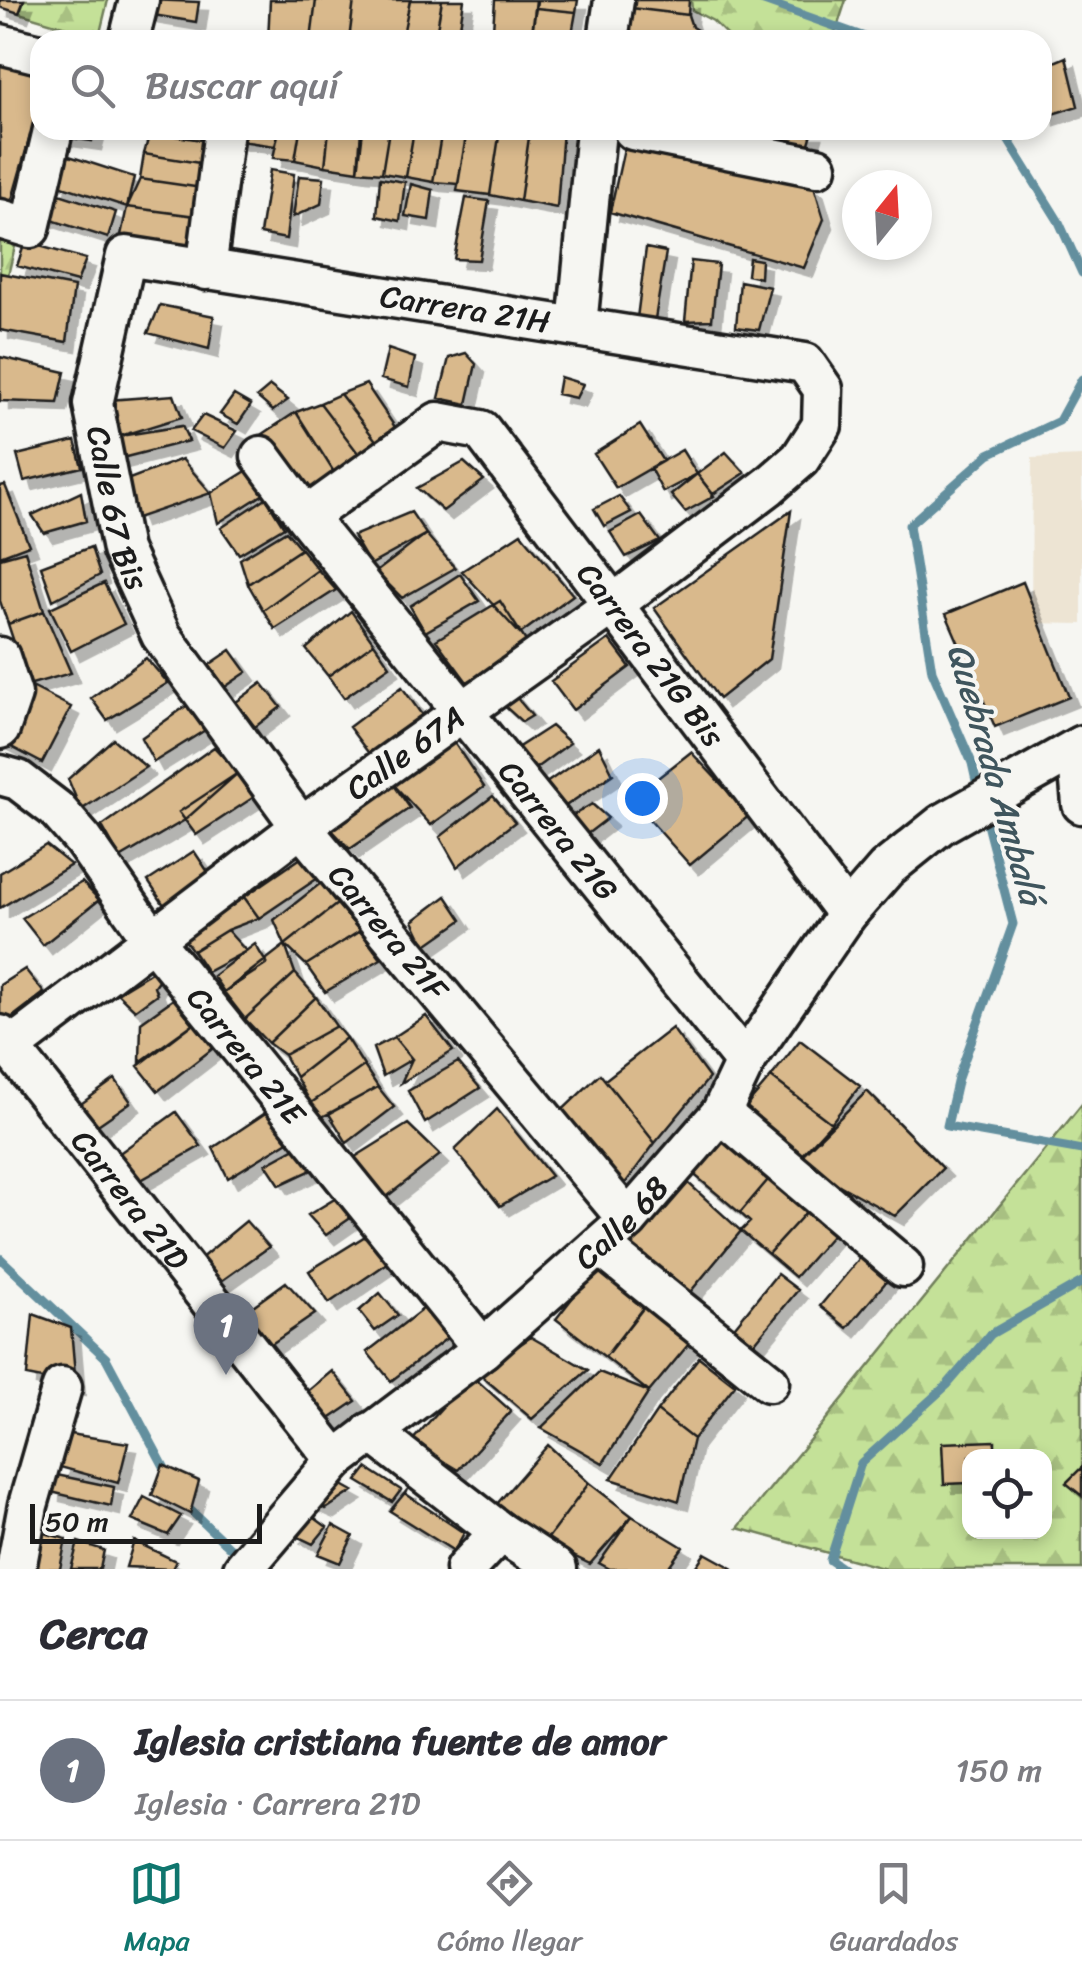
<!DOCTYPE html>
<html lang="es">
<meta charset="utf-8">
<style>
:root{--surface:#fff;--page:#f7f7f7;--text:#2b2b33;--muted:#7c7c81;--line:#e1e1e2;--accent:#0f766e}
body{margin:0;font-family:Sriracha,sans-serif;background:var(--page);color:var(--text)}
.controls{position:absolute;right:30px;bottom:30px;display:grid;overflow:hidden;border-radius:20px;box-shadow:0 5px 15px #0003}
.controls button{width:90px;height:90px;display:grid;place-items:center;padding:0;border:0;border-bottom:2px solid var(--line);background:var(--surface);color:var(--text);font:50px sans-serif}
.compass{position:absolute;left:842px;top:170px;width:90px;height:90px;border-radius:50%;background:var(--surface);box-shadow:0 5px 15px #0003;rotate:18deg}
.scale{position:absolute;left:30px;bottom:25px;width:232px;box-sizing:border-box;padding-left:10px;border:5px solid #1c1c1c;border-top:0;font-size:28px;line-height:35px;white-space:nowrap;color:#1c1c1c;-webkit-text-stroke:8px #f6f6f2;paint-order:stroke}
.you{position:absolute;left:642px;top:798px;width:35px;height:35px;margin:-25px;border:8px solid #fff;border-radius:50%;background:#1a73e8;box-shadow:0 0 0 15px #1a73e833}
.badge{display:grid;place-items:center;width:65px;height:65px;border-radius:50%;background:var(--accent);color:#fff;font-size:32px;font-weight:700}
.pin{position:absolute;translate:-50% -82px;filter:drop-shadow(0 2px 5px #0008)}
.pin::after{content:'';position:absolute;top:52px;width:35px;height:30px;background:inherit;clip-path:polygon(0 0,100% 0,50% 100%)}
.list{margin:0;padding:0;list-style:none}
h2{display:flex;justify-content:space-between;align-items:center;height:130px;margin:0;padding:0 40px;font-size:42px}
h2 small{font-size:32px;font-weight:400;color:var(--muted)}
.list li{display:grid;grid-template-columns:65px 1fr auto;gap:30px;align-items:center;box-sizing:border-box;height:140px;padding:0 40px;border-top:2px solid var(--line)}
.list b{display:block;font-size:38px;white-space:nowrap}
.list p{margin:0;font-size:32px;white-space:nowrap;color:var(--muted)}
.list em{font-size:32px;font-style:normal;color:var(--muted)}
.icon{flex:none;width:55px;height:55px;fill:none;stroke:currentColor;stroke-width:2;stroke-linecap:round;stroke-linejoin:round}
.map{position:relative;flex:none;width:1082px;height:1569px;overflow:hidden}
.search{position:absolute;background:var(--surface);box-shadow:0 5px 15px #0003;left:30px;right:30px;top:30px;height:110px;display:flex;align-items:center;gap:25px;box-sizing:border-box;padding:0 35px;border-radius:30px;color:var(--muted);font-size:38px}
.sheet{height:270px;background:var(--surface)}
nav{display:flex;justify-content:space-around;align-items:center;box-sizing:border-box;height:140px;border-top:2px solid var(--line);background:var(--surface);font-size:28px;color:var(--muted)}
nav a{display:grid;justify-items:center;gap:5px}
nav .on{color:var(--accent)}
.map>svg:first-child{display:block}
</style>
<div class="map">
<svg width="1082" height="1569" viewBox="0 0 1082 1569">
<defs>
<pattern id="forest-firs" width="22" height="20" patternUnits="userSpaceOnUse" patternTransform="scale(2.5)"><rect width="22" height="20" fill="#c4e198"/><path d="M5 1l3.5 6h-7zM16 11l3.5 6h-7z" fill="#a8c082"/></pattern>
<filter id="shadow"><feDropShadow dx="9" dy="9" stdDeviation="0" flood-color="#0004"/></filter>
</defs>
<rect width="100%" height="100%" fill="#f6f6f2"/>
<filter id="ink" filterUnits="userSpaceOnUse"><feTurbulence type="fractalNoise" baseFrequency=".01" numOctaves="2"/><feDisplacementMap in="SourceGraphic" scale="20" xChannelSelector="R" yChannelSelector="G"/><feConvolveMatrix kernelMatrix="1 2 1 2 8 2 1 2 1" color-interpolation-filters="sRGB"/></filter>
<g filter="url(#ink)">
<path fill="#ede4d3" d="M1082,456V624L1031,623L1032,458Z"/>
<path fill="url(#forest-firs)" stroke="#707e5a" stroke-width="2.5" fill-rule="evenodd" d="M24,0H108L99,37L19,13Z
M691,0H846L833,40H732L713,21L692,10Z
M0,229L18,234L0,308Z
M1082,1104V1569H886L738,1528ZM970,1456H1044V1532H970Z"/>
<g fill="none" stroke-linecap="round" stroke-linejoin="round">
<path stroke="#638f9e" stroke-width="9" d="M761,0L873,40
M1002,130L1059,222L1082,273
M979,794L972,763L932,671L909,525L989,454L1059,421L1082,379
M983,809L1013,924L958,1078L947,1126L1082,1150
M0,1258L106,1358L168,1474
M185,1505L242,1559
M843,1569L830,1560L861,1463L947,1385L991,1334L1082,1282"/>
</g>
<path fill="#d9b98c" stroke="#1c1c1c" stroke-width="2.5" filter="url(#shadow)" d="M0,0H24L19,13L0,7Z
M149,0L199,2L196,22L147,14Z
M270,0H316L311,40H268Z
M316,0H354L349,40H311Z
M354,0H410L402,40H349Z
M410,0H442L435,40H402Z
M442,0H464L458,40H435Z
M495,0H536L532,33L493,30Z
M537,0H578L576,12L536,8Z
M624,0H689L688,15L623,7Z
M623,7L688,15L692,27L713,40H622Z
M536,8L576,12L572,34L532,33Z
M460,25L485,30L482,40H458Z
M485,30L532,33L572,34L571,40H482Z
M0,52L40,63V101L9,210L0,208Z
M1066,57L1078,106L1046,116L1042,67Z
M59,130H95L92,141L57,136Z
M151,130H184L182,137Z
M184,130H218L215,142L182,137Z
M235,130H279L275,146L233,140Z
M279,130H300L295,160L273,158Z
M300,130H329L325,166L295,160Z
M329,130H361L358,171L325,166Z
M363,130H389L382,173L358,171Z
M389,130H414L406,177L382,173Z
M414,130H442L433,182L406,177Z
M442,130H467L458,184L433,182Z
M467,130H500L490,195L457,191Z
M500,130H530L520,201L490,195Z
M530,130H563L557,208L520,201Z
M728,130H813L807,150Z
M150,132L215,142L212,165L144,154Z
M625,144L786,175L814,186L824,219L804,268L610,212Z
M144,154L212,165L209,189L140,179Z
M66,155L134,177L127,207L56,184Z
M270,170L294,174L286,239L260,234Z
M299,176L324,178L321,204L293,217Z
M380,178L405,182L400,221L377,216Z
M140,179L209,189L204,217L127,207Z
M411,184L433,190L429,220L405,216Z
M50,191L116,212L108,238L39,216Z
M466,198L489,201L479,260L454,259Z
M127,207L204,217L199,254L120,240Z
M25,242L86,259L77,282L17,266Z
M646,248L666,252L655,319L637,318Z
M749,258L761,260L760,278L747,275Z
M691,261L718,264L712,320L685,321Z
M0,273L74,287L67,342L0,330Z
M740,281L770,287L759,330L736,327Z
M160,305L214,316L209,349L148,333Z
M388,349L415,358L409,387L381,379Z
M466,353L476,364L467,404L439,398L449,358Z
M0,357L65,372L58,403L0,401Z
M560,377L583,384L576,398L557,394Z
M366,384L399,433L381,447L340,394Z
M270,386L288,400L273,411L257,397Z
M340,394L381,447L361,457L320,403Z
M174,395L182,417L120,436L109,400Z
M234,395L251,405L238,424L220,414Z
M320,403L361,457L337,477L296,412Z
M296,412L337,477L311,498L263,434Z
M203,415L237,431L225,448L191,431Z
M640,425L663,461L616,488L594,454Z
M182,426L189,441L118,459L120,436Z
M75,441L82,467L24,481L17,455Z
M682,450L697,474L663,492L650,468Z
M726,452L745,473L713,494L697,474Z
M182,459L211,493L137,518L124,481Z
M464,462L484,480L443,511L417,488Z
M248,470L267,492L218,523L211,493Z
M697,474L714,496L685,512L671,495Z
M5,485L29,545L0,556V486Z
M81,492L86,521L44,533L32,515Z
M619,496L631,512L604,526L594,509Z
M266,498L284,527L239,554L221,528Z
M791,511L769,659L719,699L654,608Z
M411,512L426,534L370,565L353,536Z
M641,515L660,541L626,557L610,532Z
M286,531L301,549L248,584L240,559Z
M521,533L573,595L520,634L462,571Z
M426,534L455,568L402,598L376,572Z
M91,547L100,575L53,600L41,566Z
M301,549L318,570L263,610L248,584Z
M25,551L44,611L8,624L0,601V558Z
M318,570L336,590L275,629L263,610Z
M460,574L479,601L425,632L410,606Z
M1023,582L1069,697L995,727L946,614Z
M104,583L124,624L71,651L50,608Z
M500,601L531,649L467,682L436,640Z
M44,611L71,673L28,685L8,624Z
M351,611L374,643L328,676L306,649Z
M609,639L630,667L573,710L551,681Z
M374,643L390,666L344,698L328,676Z
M231,650L247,672L225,687L209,665Z
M146,658L168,683L107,720L91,698Z
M262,683L281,707L255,727L236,702Z
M28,685L71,707L42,763L0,741Z
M402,687L422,715L370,755L349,727Z
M512,692L532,716L522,722L500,702Z
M189,704L207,729L154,762L141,738Z
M551,726L570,743L528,774L514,750Z
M113,739L146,767L81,810L68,779Z
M453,741L484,787L431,825L394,785Z
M599,746L613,774L558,811L539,788Z
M214,747L238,773L185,820L120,858L102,826Z
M691,752L750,815L690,865L631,799Z
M238,773L254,797L196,835L179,812Z
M394,785L410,808L350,849L332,830Z
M493,796L515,822L457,867L440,837Z
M592,804L608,818L582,838L567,819Z
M46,845L71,865L0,908V873Z
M194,851L212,878L166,908L148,881Z
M301,858L318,878L259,918L244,897Z
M82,882L99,900L43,945L22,918Z
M321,883L337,904L285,945L274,920Z
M446,896L462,920L425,946L413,921Z
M244,897L259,918L227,930L193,951L184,939Z
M337,904L360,931L306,965L285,945Z
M227,930L246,951L207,972L193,951Z
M360,931L381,959L325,992L306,965Z
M255,944L267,964L224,992L213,976Z
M285,945L295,973L245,1019L224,992Z
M25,969L44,993L6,1022L0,1012V985Z
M153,971L161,976L154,986L157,994L135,1010L117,993Z
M295,973L316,997L268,1043L245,1019Z
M179,995L197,1021L140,1062L141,1022Z
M316,997L336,1026L284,1055L268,1043Z
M426,1016L453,1051L401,1083L412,1059L394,1037Z
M197,1021L216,1046L158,1091L138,1066Z
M336,1026L346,1038L296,1077L284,1055Z
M672,1028L709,1078L655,1143L605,1080Z
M394,1037L412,1059L383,1076L373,1048Z
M346,1038L364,1066L311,1103L296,1077Z
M800,1040L860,1086L831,1123L771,1077Z
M458,1062L480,1088L425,1123L408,1091Z
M364,1066L378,1087L322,1117L311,1103Z
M600,1074L655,1143L621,1189L554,1118Z
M771,1077L831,1123L796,1161L737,1117Z
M115,1079L131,1102L92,1129L78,1106Z
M378,1087L394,1107L347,1143L329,1114Z
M867,1091L943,1168L895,1216L796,1161Z
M497,1109L551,1176L500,1206L455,1150Z
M176,1112L201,1146L132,1185L114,1157Z
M267,1112L290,1140L228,1178L213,1148Z
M408,1124L440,1155L384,1199L355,1157Z
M724,1134L773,1174L740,1213L691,1172Z
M299,1146L314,1169L280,1185L266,1164Z
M773,1174L812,1206L768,1254L741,1231L750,1222L740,1213Z
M685,1180L741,1231L686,1297L620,1250Z
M338,1197L352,1217L326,1235L308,1215Z
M812,1206L838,1228L795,1277L768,1254Z
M246,1221L269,1247L213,1287L194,1264Z
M367,1235L389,1262L329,1303L309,1271Z
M864,1253L891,1276L847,1328L820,1306Z
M602,1260L651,1297L605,1357L556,1319Z
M777,1274L798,1290L751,1347L731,1331Z
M286,1282L315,1314L267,1347L242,1314Z
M380,1293L398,1315L375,1331L359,1311Z
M648,1302L693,1339L649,1392L605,1357Z
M424,1308L447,1338L391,1381L367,1352Z
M33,1314L71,1328L76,1386L27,1376Z
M531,1337L588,1370L532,1419L478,1373Z
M699,1357L735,1385L693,1439L657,1411Z
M332,1371L356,1401L322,1424L302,1396Z
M599,1372L649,1392L603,1463L541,1428Z
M471,1375L511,1411L458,1470L411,1442Z
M657,1411L693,1439L679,1501L611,1479Z
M70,1434L128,1443L118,1483L60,1467Z
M995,1441V1456H970V1483L944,1484L942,1443Z
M548,1445L589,1483L545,1542L496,1505Z
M163,1465L199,1481L190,1514L152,1495Z
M1082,1467V1496L1066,1483Z
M367,1468L401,1490L392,1502L357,1481Z
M52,1474L114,1487L111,1506L51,1492Z
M326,1476L353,1491L326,1509L303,1499Z
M589,1483L632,1516L590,1564L545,1542Z
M408,1489L406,1494L464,1533L454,1551L390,1511Z
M144,1497L181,1516L168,1535L132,1520Z
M312,1516L327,1527L313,1544L292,1534Z
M632,1516L683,1547L667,1569H610L599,1563Z
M333,1525L353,1536L340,1563L318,1554Z
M34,1530L66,1539L60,1569H24Z
M134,1541L176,1561L172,1569L126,1567Z
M78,1542L104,1550L100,1569H71Z
M705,1553L734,1569H694Z"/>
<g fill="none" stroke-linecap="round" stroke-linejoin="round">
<g stroke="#1c1c1c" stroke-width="45">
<g id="minor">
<path d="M129,40L139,0"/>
<path d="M608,40L614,0"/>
<path d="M0,44L40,54"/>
<path d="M633,130L817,167"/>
<path d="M0,219L30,228L53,130"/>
<path d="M206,270L224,130"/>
<path d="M577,326L596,130"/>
<path id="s1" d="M261,456L306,517L745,1062"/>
<path id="s2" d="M306,517L438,422L481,430L847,914"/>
<path d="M0,657L12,694L0,729"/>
<path d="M1077,748L1082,804"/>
<path id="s3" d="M0,775L18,780L56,809L83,840L153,940L483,1349"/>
<path id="s4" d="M0,1035L336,1460"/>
<path id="s5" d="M11,1047L301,827L615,603L769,486L800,459L822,425L823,389L805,363L126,256L93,404L122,550L161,635L301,827L628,1220"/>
<path d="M721,1113L903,1267"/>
<path d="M600,1246L769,1382"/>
<path d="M371,1432L500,1532L557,1569"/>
<path d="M16,1569L28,1505L62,1387"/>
<path id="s6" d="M243,1569L336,1460L483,1349L628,1220L721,1113L745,1062L847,914L886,869L942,824L1082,745"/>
<path d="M465,1569L500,1532"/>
</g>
</g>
<use href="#minor" stroke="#f6f6f2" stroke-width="38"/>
</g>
</g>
<g text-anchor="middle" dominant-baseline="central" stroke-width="8" stroke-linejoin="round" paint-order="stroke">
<g font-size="32" fill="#1c1c1c" stroke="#f6f6f2">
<text transform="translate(465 309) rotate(9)">Carrera 21H</text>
<text stroke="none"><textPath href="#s5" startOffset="2038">Calle 67 Bis</textPath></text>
<text stroke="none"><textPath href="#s2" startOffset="488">Carrera 21G Bis</textPath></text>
<text stroke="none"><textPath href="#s5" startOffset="492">Calle 67A</textPath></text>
<text stroke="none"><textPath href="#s1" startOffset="478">Carrera 21G</textPath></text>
<text stroke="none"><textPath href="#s5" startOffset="2548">Carrera 21F</textPath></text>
<text stroke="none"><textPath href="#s3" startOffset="378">Carrera 21E</textPath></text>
<text stroke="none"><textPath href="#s4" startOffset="210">Carrera 21D</textPath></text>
<text stroke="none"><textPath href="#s6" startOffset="515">Calle 68</textPath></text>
</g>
<g font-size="35" font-style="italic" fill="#3f555d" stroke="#f6f6f2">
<text transform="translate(996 774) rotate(74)">Quebrada Ambalá</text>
</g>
</g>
</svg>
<div class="controls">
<button><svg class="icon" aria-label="locate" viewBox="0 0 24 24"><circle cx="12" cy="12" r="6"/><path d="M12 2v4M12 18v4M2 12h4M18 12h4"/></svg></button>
</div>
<svg class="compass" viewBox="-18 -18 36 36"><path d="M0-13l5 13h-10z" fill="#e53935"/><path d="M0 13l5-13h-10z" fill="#7c7c81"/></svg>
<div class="scale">50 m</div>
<div class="you"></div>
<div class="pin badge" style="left:226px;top:1375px;background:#6b7280">1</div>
<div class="search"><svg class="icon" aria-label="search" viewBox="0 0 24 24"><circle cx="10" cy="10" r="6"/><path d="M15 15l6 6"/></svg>Buscar aquí</div>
</div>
<section class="sheet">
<h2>Cerca<small></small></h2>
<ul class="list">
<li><span class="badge" style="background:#6b7280">1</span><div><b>Iglesia cristiana fuente de amor</b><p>Iglesia · Carrera 21D</p></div><em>150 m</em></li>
</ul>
</section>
<nav>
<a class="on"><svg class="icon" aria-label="map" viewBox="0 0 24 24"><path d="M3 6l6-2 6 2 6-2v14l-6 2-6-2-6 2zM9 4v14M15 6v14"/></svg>Mapa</a>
<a><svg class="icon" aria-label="directions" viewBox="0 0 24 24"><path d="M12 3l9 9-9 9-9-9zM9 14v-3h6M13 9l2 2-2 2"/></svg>Cómo llegar</a>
<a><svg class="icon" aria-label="saved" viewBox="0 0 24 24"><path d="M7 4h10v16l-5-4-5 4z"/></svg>Guardados</a>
</nav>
